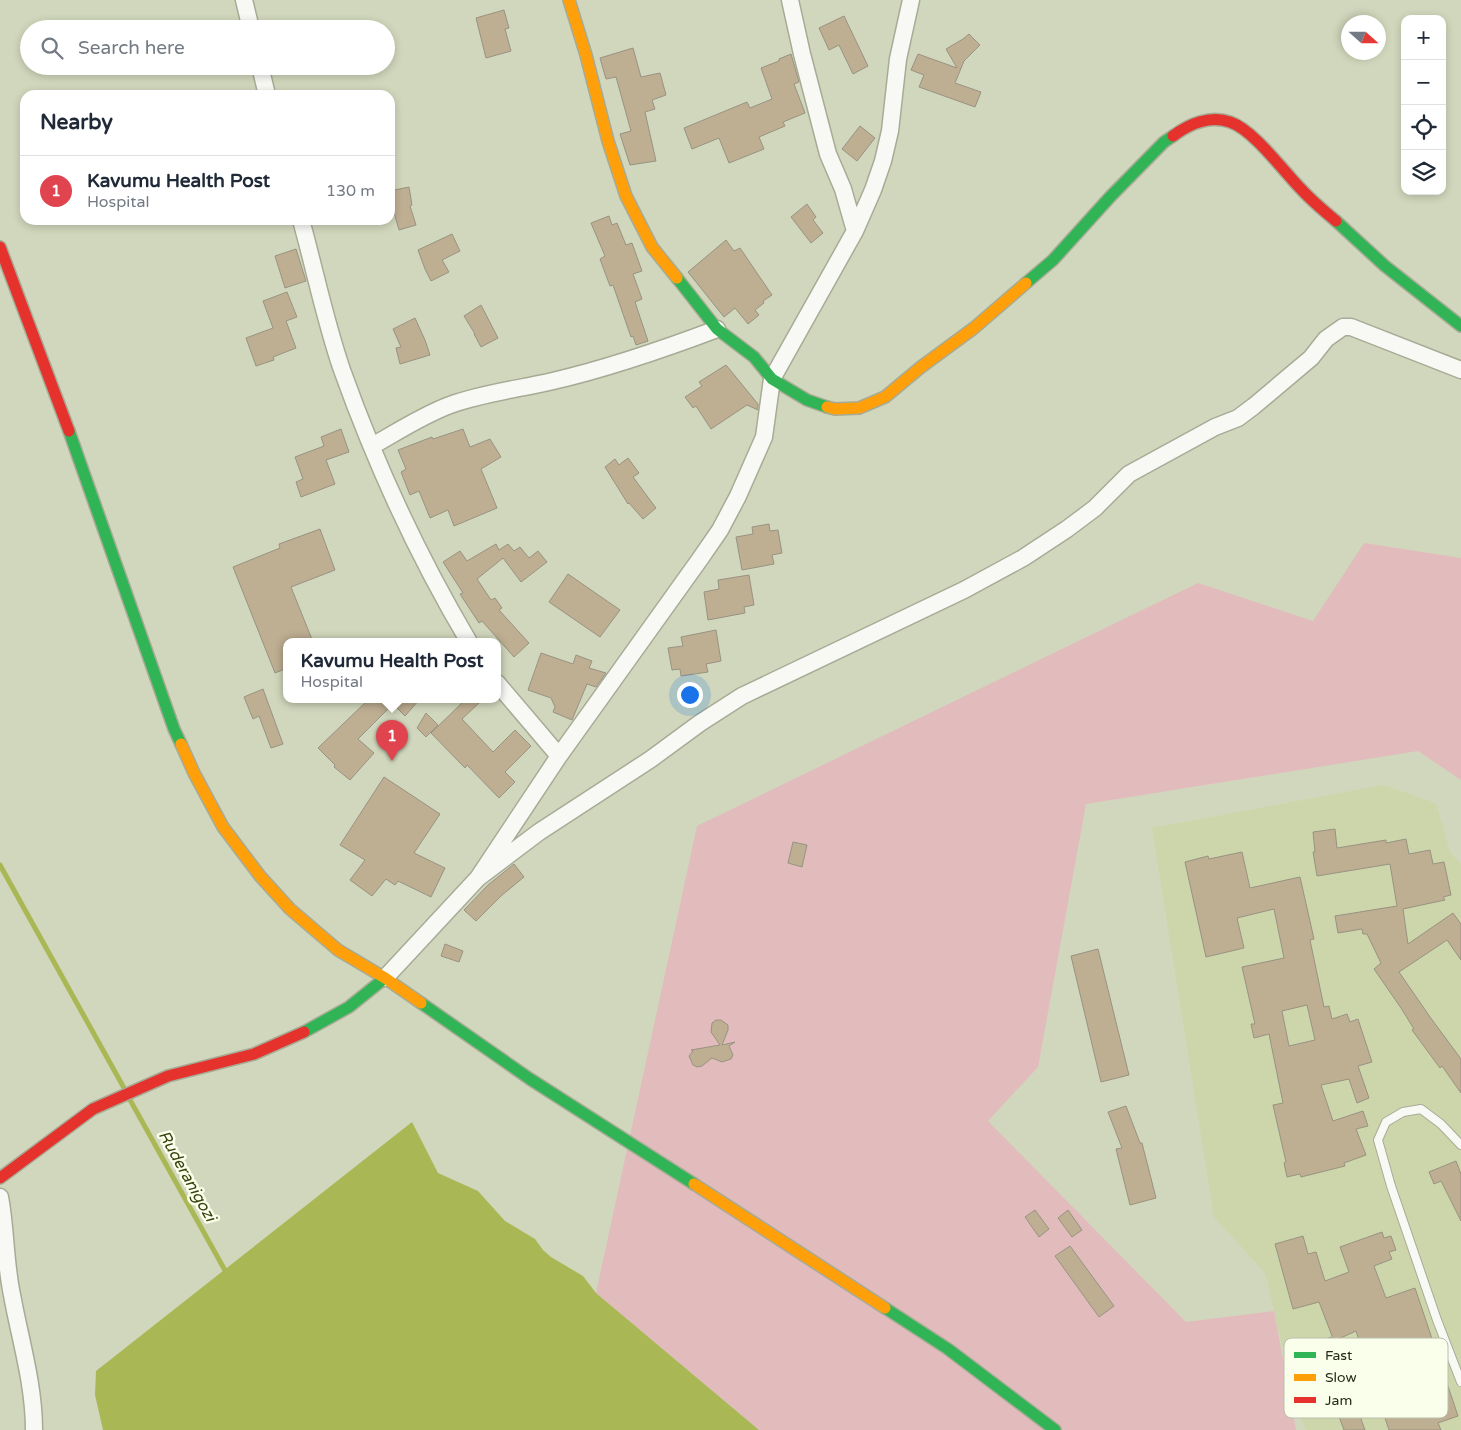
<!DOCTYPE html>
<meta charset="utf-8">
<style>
:root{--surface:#fff;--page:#f6f6f7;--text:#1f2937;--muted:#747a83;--line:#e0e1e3;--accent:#616650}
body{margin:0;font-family:"Varela Round",sans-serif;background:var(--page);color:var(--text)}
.controls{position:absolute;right:15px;top:15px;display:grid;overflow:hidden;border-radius:10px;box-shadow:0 2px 8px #0003}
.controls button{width:45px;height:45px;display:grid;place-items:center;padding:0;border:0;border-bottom:1px solid var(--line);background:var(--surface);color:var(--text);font:25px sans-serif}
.compass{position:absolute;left:1341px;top:15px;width:45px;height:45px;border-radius:50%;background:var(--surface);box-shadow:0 2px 8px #0003;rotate:111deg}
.you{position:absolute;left:689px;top:694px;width:18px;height:18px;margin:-12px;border:4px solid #fff;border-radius:50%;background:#1a73e8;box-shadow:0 0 0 8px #1a73e833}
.badge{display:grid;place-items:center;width:32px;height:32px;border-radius:50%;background:var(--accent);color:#fff;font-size:16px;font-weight:700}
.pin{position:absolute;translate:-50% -41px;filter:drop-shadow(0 1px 2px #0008)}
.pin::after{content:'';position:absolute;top:26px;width:18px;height:15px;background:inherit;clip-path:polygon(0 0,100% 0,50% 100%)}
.popup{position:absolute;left:283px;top:638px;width:218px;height:65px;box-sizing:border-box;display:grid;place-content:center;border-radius:10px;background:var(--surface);filter:drop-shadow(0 1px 4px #0005);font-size:16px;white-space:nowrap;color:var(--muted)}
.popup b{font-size:19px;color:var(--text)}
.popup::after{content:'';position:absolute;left:50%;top:100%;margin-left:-10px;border:10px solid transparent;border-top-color:var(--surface)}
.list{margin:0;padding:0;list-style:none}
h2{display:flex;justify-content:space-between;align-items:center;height:65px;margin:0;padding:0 20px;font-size:21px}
h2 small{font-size:16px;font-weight:400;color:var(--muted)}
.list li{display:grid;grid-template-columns:32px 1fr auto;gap:15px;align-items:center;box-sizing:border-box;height:70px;padding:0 20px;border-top:1px solid var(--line)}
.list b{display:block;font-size:19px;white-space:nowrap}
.list p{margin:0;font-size:16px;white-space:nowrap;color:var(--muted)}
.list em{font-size:16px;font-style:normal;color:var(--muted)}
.icon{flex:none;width:28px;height:28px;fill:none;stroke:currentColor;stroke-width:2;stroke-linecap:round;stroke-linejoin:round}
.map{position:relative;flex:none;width:1461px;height:1430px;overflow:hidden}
.search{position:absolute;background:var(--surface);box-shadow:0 2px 8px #0003;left:20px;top:20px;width:375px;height:55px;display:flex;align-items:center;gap:12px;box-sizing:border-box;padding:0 18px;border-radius:28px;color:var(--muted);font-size:19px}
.panel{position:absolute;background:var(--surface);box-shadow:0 2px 8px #0003;left:20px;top:90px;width:375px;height:135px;border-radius:15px}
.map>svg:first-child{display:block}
</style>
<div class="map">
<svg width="1461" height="1430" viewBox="0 0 1461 1430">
<rect width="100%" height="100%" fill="#d1d7bc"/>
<path fill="#cdd6ab" d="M1383,785L1436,803L1450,852L1461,864V1430H1306L1298,1413L1265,1273L1214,1217L1152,828Z"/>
<path fill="#e2bbbd" d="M1364,543L1461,558V780L1418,751L1086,804L1038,1067L988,1121L1186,1322L1274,1311L1296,1430H759L596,1293L697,826L1198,583L1313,621Z"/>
<path fill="#a9b854" d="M412,1122L438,1173L478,1191L505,1221L535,1239L543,1250L551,1257L583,1276L596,1293L759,1430H103L95,1395L96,1371Z"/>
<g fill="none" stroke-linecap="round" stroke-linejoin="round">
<path stroke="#a9b854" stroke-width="5" d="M0,865L124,1088
M129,1098L227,1274"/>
</g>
<path fill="#beae92" stroke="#989382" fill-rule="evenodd" d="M504,10L509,28L505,29L511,51L486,58L476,18Z
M844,16L868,66L853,74L839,45L829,50L819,28Z
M969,34L980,45L964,61L955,83L981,92L975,107L919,87L924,75L911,70L918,54L957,68L946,49L963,39Z
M633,48L641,77L660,73L666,95L652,100L655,109L645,112L656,161L630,165L620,134L631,131L616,77L606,79L600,58Z
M791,54L799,82L794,84L805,113L783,122L785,126L759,137L764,149L729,163L719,138L692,149L684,128L747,102L750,108L772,99L761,68L779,61V59Z
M860,126L875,138L857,161L842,149Z
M409,187L412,205L410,206L416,225L399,230L393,209H390V191Z
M807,204L816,217L813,220L823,233L811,243L791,217Z
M609,216L612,225L617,223L626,245L632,243L642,271L633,274L642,299L635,302L648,341L636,345L633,336L631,337L613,285L610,286L600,259L605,256L591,223Z
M452,234L460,251L442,260L449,272L431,281L425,269L418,250Z
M726,240L734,251L740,248L772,295L763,301L764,303L755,310L759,315L748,324L735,308L724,317L688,272Z
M296,249L306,281L285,288L275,256Z
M287,292L297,317L286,321L296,348L273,357L274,360L256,366L246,338L273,328L263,301Z
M481,305L498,338L481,347L474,334H475L464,316Z
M415,318L425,340L430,355L400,364L396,348L401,347L393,329Z
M726,365L758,404V410L747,405L711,429L696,406L693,408L685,397L702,386L699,382Z
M341,429L349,452L326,460L335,484L301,497L296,482L303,479L295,457L324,446L321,437Z
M463,429L470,447L490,439L501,457L481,469L497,508L454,526L448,510L430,518L419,491L410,495L401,472L406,469L398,450L432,437L433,439Z
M628,458L639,473L633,477L656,508L643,519L629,503L628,504L605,467L615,459L619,465Z
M769,524L770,531L778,530L782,553L772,555L774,564L742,570L736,537L753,534L752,527Z
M320,529L335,570L291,587L313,642H287V668L275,673L233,567L280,548L279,544Z
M496,544L499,550L508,544L514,551L520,547L529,558L538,551L547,562L521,582L503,558L477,579L491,600L495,598L502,608L499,610L529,643L514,657L482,621L479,623L460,594L463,593L443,562L460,551L467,561Z
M568,574L620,610L600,637L549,602Z
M749,575L754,605L744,607L745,613L708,620L704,592L719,589L718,580Z
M716,630L721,661L706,664L708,672L681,676L680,669L672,670L668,648L683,646L681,637Z
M541,653L573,664L576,655L592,661L589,668L606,673L596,687L587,684L572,720L553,712L555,707L551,698L528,690Z
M263,689L283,744L271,748L259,716L253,719L244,697Z
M368,700H419L405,716L393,704L358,739L374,753L350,780L334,767L335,765L318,748Z
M465,700H478L480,702L462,719L493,752L515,730L531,746L505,772L515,782L499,798L467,765L465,768L431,733Z
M426,713L438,725L426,737L417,728Z
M384,777L440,814L414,853L445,868L431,897L398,881L395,885L386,879L372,896L350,880L365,860L340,845Z
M1335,829L1337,848L1386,840V843L1406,839L1409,854L1430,850L1433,864L1444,862L1451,895L1443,897L1445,900L1403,909L1408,944L1453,913L1461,924V960L1447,940L1399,972L1430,1017L1461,1059V1093L1442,1066L1440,1068L1412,1030L1414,1029L1401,1008L1374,969L1381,963L1367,934H1363L1362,929L1338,933L1335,916L1397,906L1390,864L1317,876L1313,852H1315L1313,832Z
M793,842L807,845L802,867L788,863Z
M1242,852L1250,888L1300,877L1314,939L1310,940L1324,1007L1329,1006L1332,1019L1347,1014L1350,1022L1358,1019L1372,1062L1358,1066L1369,1098L1357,1103L1349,1079L1321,1085L1333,1121L1363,1111L1368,1126L1356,1129L1366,1155L1344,1163L1345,1166L1301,1177L1300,1174L1287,1177L1284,1163L1286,1162L1273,1105L1283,1103L1269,1034L1254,1038L1251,1024H1255L1242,967L1284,958L1274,909L1237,918L1244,948L1206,957L1185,862L1208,856L1209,859ZM1307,1005L1315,1040L1289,1046L1282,1011Z
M514,864L524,877L501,896L476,921L464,910L488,885Z
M445,944L463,951L459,962L441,956Z
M1098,949L1129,1075L1101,1082L1071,956Z
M716,1020H721L728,1025V1030L722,1045L735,1042L729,1046L733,1055L731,1059L722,1062L712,1058L702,1066L697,1067L693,1065L689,1056L693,1051L691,1050L720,1045L711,1032L712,1023Z
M1126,1106L1140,1143H1142L1156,1198L1130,1205L1116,1149L1122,1148L1108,1112Z
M1456,1161L1461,1174V1221L1441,1181L1434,1184L1429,1172Z
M1035,1210L1049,1229L1039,1237L1025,1217Z
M1068,1210L1082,1230L1072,1237L1058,1218Z
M1382,1232L1384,1238L1391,1236L1396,1250L1389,1252L1392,1259L1374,1266L1386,1298L1415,1288L1458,1416L1438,1423L1441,1430H1389L1356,1331L1334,1341L1319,1302L1293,1309L1275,1244L1303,1236L1308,1254L1316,1252L1325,1281L1349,1272L1340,1247Z
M1070,1246L1114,1306L1099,1317L1055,1256Z
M1331,1337L1365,1430H1344L1312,1344Z"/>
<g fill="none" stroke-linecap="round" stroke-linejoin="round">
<g stroke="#a7ab96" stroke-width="10">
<path id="lane" d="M1461,1145L1441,1124L1421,1109L1403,1112L1386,1122L1378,1140L1391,1186L1437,1320L1461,1382"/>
</g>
<g stroke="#a7ab96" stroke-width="19">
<path id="street" d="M244,0L251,29
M790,0L802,54L828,154L843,189L855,231
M260,66L267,95
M301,220C315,270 325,321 342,370C376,465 418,556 469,642
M372,446C397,432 423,415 450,405C483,393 519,389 553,381C609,368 664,349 717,329
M497,683L559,756
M478,878L539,832L651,759L700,723L742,696L964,590L1023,558L1067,529L1095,508L1129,474L1215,427L1238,418L1254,406L1311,358L1326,339L1343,327H1351L1461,370
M385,978L478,878L559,756L700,559L720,530L738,496L764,437L772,379L855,231L873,190L883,161L890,131L898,59L911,0
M0,1197C6,1229 5,1262 12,1295C20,1339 34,1384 34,1430"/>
</g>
<g stroke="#a7ab96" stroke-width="14">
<path id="fast" d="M1336,221L1385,266L1461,326
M677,278L717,329L754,357L772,379L807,400L827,407
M1026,283L1053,260L1110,197L1164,142L1173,136
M69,431L174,729L181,744
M421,1003L530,1079L694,1184
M304,1032L349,1007L385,978
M885,1308L948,1349L1055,1430"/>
</g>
<g stroke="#a7ab96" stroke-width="14">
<path id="slow" d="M569,0L586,55L608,141L626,196L652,247L677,278
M827,407L835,409L859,408L885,397L921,367L974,328L1026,283
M181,744L194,773L223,827L260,876L290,909L338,950L385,978L421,1003
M694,1184L885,1308"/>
</g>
<g stroke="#a7ab96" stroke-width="14">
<path id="jam" d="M1173,136C1189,124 1210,115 1230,122C1254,130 1284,172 1302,190C1312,201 1324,211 1336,221
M0,247L69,431
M0,1178L93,1109L168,1076L254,1054L304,1032"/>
</g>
<use href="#lane" stroke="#f8f9f5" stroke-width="8"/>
<use href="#street" stroke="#f8f9f5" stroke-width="16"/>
<use href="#fast" stroke="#30b455" stroke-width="11"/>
<use href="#slow" stroke="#ff9f0a" stroke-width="11"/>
<use href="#jam" stroke="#e5322d" stroke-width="11"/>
</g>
<g text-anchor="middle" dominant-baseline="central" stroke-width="5" stroke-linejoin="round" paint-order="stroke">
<g font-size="16" font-style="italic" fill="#39410e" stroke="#faffeb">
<text transform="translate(187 1176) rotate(61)">Ruderanigozi</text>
</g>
</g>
<rect x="1284" y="1338" width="164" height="80" rx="8" fill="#faffeb" stroke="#babfab" stroke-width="1"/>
<rect x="1294" y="1352" width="22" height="6" fill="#30b455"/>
<rect x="1294" y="1374" width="22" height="7" fill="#ff9f0a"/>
<rect x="1294" y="1397" width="22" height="6" fill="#e5322d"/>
<g font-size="14" fill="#252916">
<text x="1325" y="1360">Fast</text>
<text x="1325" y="1382">Slow</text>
<text x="1325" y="1405">Jam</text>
</g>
</svg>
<div class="controls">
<button>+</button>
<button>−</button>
<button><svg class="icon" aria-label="locate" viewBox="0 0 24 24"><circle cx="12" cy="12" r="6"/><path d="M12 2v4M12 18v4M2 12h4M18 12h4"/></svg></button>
<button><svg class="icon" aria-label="layers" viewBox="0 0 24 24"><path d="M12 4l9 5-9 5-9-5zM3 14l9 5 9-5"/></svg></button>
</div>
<svg class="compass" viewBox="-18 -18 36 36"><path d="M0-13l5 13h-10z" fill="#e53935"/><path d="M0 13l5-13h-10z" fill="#747a83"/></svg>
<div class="you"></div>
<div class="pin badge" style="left:392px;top:761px;background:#e0444e">1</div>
<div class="popup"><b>Kavumu Health Post</b>Hospital</div>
<div class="search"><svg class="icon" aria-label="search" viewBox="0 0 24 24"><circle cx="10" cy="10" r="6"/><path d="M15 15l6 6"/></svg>Search here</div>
<section class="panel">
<h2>Nearby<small></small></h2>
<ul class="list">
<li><span class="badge" style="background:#e0444e">1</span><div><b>Kavumu Health Post</b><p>Hospital</p></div><em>130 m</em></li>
</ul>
</section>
</div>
